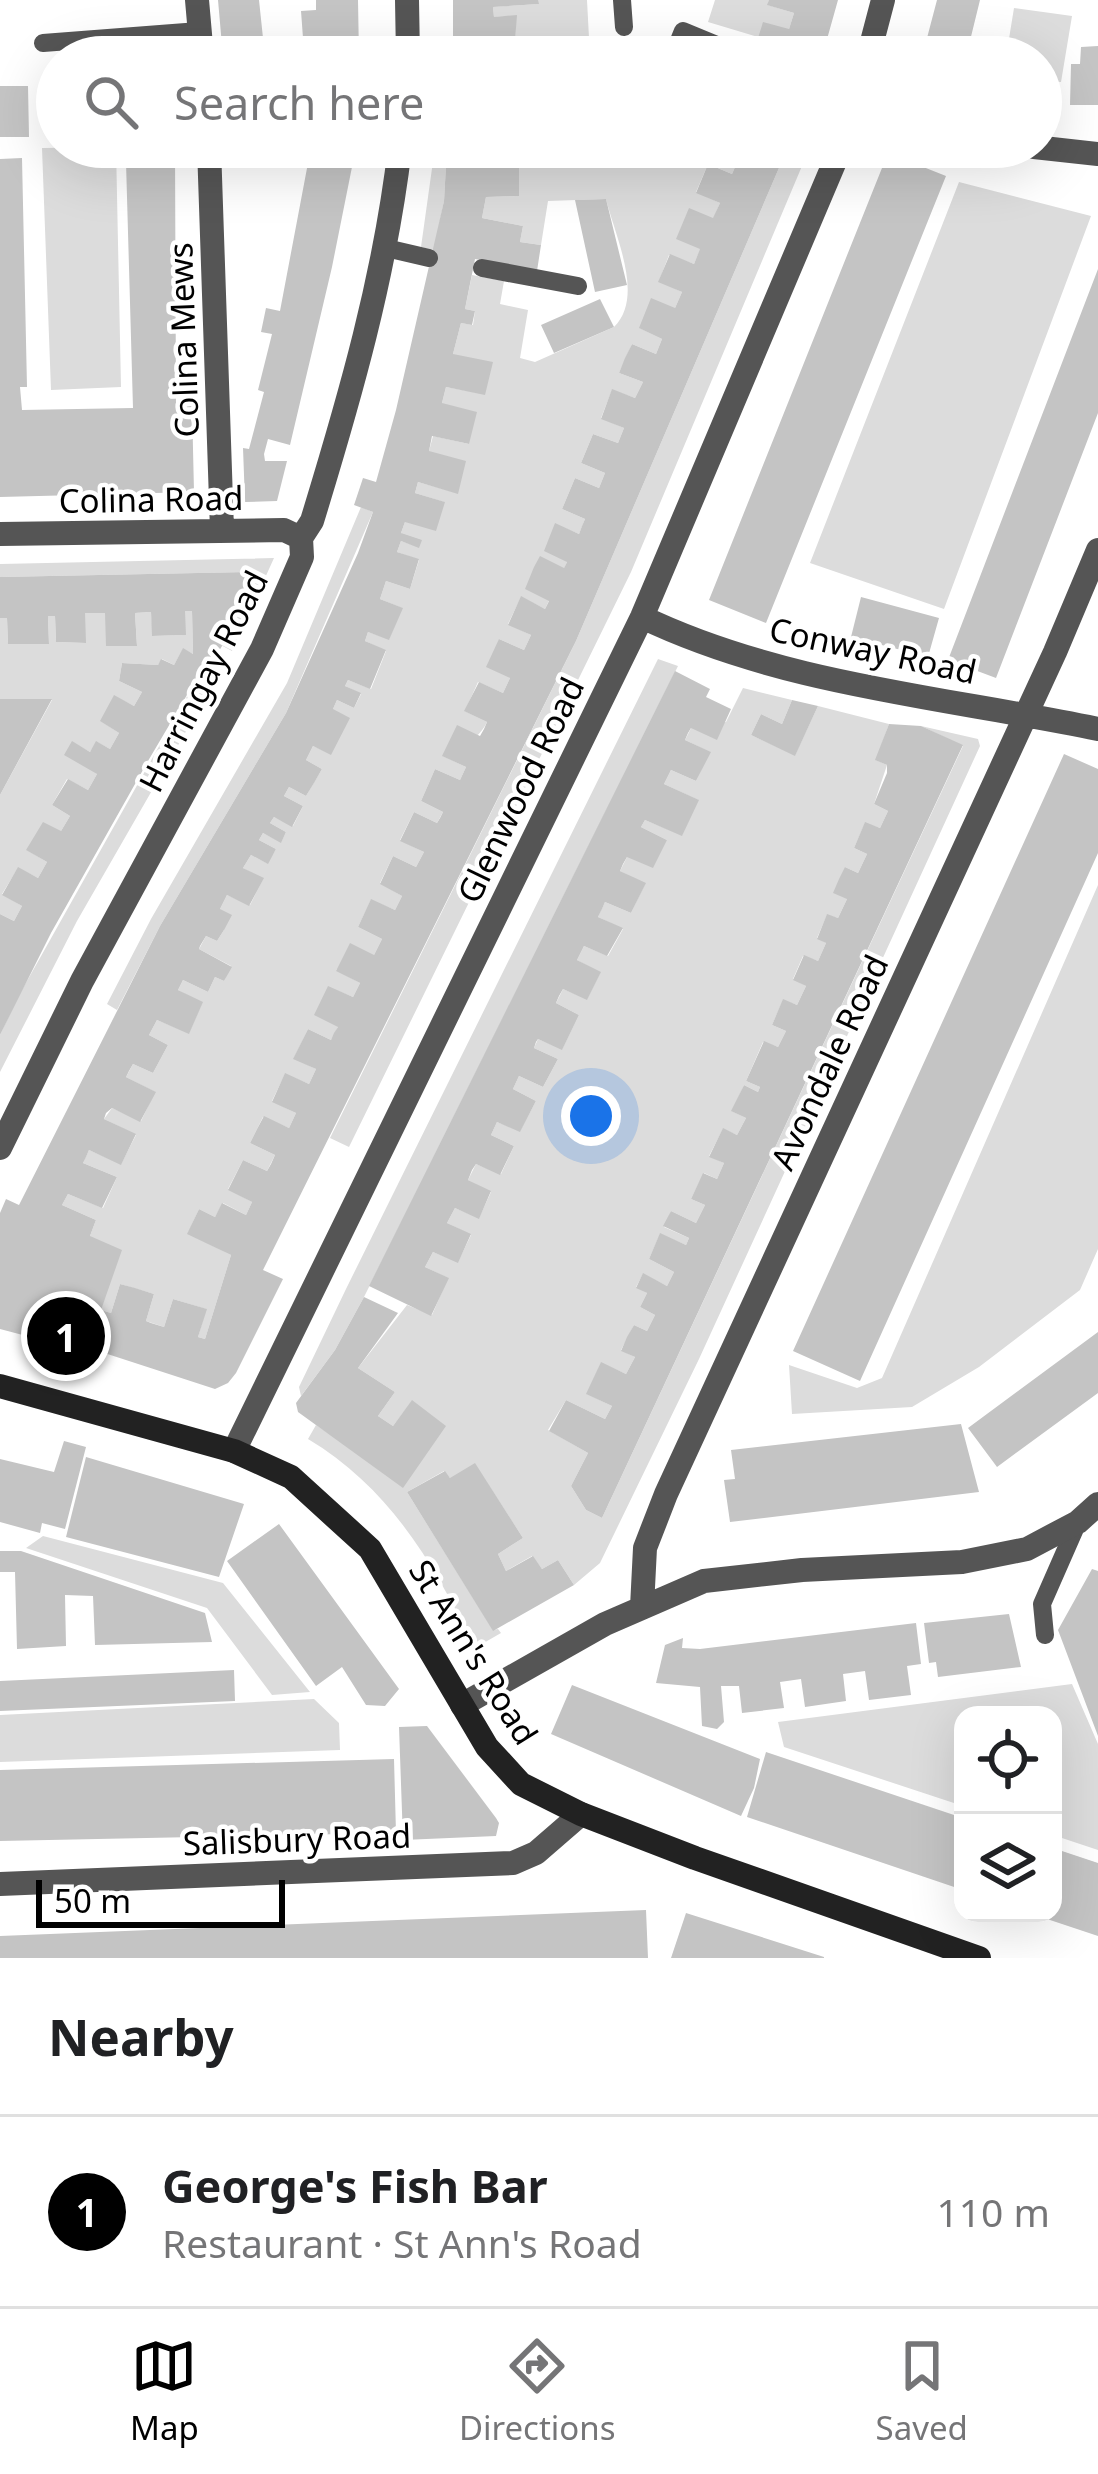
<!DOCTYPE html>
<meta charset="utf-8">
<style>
:root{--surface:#fff;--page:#f2f2f2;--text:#202124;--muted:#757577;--line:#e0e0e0;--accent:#000}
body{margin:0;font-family:"Noto Sans",sans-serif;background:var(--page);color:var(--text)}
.controls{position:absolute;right:36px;bottom:36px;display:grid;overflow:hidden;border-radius:24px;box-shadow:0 12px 48px #0002}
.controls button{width:108px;height:108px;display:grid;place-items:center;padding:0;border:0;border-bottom:3px solid var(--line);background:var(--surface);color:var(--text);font:60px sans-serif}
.scale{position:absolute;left:36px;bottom:30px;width:249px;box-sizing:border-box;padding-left:12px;border:6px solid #000;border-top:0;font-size:33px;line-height:42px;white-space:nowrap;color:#000;-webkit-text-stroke:9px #fff;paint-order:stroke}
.you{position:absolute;left:591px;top:1116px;width:42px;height:42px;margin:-30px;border:9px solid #fff;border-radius:50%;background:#1a73e8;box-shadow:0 0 0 18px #1a73e833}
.badge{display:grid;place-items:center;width:78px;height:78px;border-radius:50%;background:var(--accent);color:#fff;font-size:39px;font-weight:700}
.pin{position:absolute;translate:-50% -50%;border:6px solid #fff;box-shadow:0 3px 12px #0006}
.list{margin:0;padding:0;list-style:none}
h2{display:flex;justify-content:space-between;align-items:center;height:156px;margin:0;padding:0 48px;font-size:51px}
h2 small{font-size:39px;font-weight:400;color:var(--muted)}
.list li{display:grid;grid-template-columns:78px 1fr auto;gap:36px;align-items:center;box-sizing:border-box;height:192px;padding:0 48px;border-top:3px solid var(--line)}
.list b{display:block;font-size:45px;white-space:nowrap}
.list p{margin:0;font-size:39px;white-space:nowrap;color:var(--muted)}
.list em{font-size:39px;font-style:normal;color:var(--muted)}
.icon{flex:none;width:66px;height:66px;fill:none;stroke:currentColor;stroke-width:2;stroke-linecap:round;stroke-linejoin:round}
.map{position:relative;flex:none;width:1098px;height:1958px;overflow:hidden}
.search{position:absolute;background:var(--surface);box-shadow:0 12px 48px #0002;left:36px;right:36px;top:36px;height:132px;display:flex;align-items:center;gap:30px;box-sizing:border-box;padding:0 42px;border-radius:66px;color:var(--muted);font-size:45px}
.sheet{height:348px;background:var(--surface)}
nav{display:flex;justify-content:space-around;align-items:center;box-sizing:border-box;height:168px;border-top:3px solid var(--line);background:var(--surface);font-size:33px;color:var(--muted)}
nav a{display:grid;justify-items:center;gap:6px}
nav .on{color:var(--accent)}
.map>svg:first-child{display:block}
</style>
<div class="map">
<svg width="1098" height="1958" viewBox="0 0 1098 1958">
<rect width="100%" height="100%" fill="#fff"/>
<path fill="#dcdcdc" d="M538,0H587L590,57H493L494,42L515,40L516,16L494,17L493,7L538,4Z
M715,0H769L768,5L794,13L789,29L758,37L708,22Z
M1014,8L1072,16L1061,82L1041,81V57H1006Z
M116,147L121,387L51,390L42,148Z
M435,147H447L444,201L434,250L421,247Z
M487,147H598L639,165L649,147H716L739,158L732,174L708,164L696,192L720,203L694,264L669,255L659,281L682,292L675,308L640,328L662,339L656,354L632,344L619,373L643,382L635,398L612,390L601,418L624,428L618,443L593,434L581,463L605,473L599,488L575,478L562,509L585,519L579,534L555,524L567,562L545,609L521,597L508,624L531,635L524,650L499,639L510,678L503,693L478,682L465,711L487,722C478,741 461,746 443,756L466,767L460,780L435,769L421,801L443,812L437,823L414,812L400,840L424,852L416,867L393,856L380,883L402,896L395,910L371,900L358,927L382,939L374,955L336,970L360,983L353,997L328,987L338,1027L331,1040L308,1029L294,1058L316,1069L309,1084L285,1074L272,1101L296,1113L289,1128L263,1117L250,1143L275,1155L267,1171L243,1160L228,1189L252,1202L246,1215L223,1203L215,1217L199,1209L188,1233L231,1255L205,1339L198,1337L206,1309L173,1299L164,1327L146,1321L154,1294L120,1284L111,1313L101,1310L90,1236L96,1220L62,1205L68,1194L103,1208L117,1177L83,1163L89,1150L121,1164L136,1135L104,1119L112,1108L141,1121L155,1092L126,1077L133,1064L153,1073L168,1045L149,1035L157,1020L189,1033L202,1003L178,990L183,980L208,992L215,977L224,981L231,966L199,949L206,936L217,941L224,930L220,909L227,895L250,905L263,879L243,868L251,855L267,863L276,849L259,840L263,833L281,842L286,832L270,823L274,817L293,826L303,806L284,796L289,787L306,796L322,769L306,760L313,746L331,754L333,709L337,700L354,708L361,694L345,686L348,680L371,689L386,651L365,641L368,632L389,639L402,608L380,599L386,581L410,589L419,560L397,552L401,541L419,547L401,533L405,522L444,502L415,493L418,482L457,493L429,451L433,436L469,444L442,403L446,387L485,394L453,354L461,323L473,325L475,311L465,309L472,275L504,281L500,304L528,310L520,358L535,362L614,327C645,297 615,236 606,199L548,201L541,245L520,242L523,226L482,218L486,197L519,196L486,162Z
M788,147H810L631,572L349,1147L330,1138L576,641Z
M959,182L1091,216L944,609L810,563Z
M361,507L373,512L286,713L160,926L117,1010L107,1004L151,919L287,683Z
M274,558L232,651L219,644L218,631L237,630L235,597L248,596L247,572L0,577V564Z
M185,611H192L193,654L183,649L174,665L162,659L158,665L122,663L119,681L142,692L134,706L114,696L101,721L119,733L110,749L97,742L90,752L72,742L97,774L88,790L67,779L52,805L70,816L61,831L27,850L47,862L38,878L18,868L2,894L22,906L14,921L0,914V795L52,700L0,699V618H7L8,644L49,643L48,616H55L56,642L85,643V613H105L137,645L135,613L151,612L153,636L185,635Z
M658,659L678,666L364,1297L335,1350L301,1396L299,1387L346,1289Z
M207,661L223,667L77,921L0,1072V1035L18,997Z
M743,688L792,700L782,724L761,714L751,735L795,755L818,706L889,724L876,760L887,765L874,804L888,811L880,828L865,823L854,848L867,854L858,873L845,867L847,899L838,918L827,915L817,938L826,943L818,961L803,956L793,979L806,986L797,1005L783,1000L772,1025L786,1031L778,1047L763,1042L746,1081L760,1087L758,1092L744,1085L732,1111L746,1118L737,1135L723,1129L709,1156L724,1163L717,1179L704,1173L691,1199L705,1205L696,1223L671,1211L664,1227L689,1238L686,1245L660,1234L649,1259L674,1272L667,1286L643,1274L636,1287L647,1293L640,1307L655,1315L647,1331L634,1325L621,1350L635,1357L626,1374L601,1363L587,1394L612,1406L605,1419L566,1400L548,1430L588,1453L571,1486L586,1510L602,1518L963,746L921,726L978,739L980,746L699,1359L600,1563L574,1585L558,1560L542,1569L532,1556L506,1571L498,1554L523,1538L484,1478H450L444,1471L407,1492L493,1630L498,1629L501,1633L475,1648C434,1564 390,1488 308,1439L316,1425L337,1439L445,1426L412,1401L393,1426L378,1416L395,1392L358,1368L407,1305L432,1315L448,1278L425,1267L433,1252L458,1262L471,1235L447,1223L455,1208L479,1218L491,1192L468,1180L476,1164L501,1174L514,1146L491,1135L497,1122L520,1131L536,1101L513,1089L519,1076L543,1087L558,1059L534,1048L538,1039L562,1049L579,1015L556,1003L563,989L587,999L600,973L577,960L584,946L608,956L623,929L598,917L605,902L631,913L645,884L620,871L627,857L667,840L641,827L645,820L682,835L698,800L664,784L671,770L696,781L710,752L685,740L691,728L726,722Z
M1098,885V1249L1080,1290L979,1367L912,1407L792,1414L789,1365L857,1388L882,1378Z
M43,1536L223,1583L310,1692L272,1695L207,1608L26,1548Z
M1072,1684L1098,1744V1850L1053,1835V1715H963V1806L784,1747L778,1722Z
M314,1699L339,1723L340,1750L0,1762V1715Z"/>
<path fill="#c4c4c4" d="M218,0H259L265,57H223Z
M316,0H358L359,57H317V37L303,38L301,11L316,10Z
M453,0H538L539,4L493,7L494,17L517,15L515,41L494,42L493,57H453Z
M769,0H838L822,57H772L754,51L763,22L789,29L794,13L767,5Z
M937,0H980L966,57H922Z
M1098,46V105H1070L1071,64H1080L1081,47Z
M0,86H28L29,137H0Z
M137,147H175L176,407L192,406L194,492L0,497V159L22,158L27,387H20L22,410L133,408L126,162L137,161Z
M311,147H356L332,267L290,445L268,439L264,454L265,461H287L277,501L245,502L243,448L249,449L264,392L258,390L272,334L261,332L266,308L280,311Z
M447,147H487L486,162H519V196L486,197L482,218L523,226L520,242L541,245L537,271L475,259L465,309L475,311L472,325L461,323L453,354L493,362L485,395L446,387L442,403L477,412L469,444L432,436L429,451L466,461L458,494L418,482L415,493L445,502L436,531L405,522L401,533L422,540L419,548L401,541L397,552L419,559L410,589L386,581L380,599L403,608L389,640L368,632L365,641L386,650L370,689L348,680L345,686L361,693L354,708L337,700L333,709L350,718L331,755L313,746L306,760L322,769L314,783L306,796L289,787L284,796L303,806L292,827L274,817L270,823L286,832L281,843L263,833L259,840L276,849L268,864L251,855L243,868L264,878L249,906L227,895L220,909L232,915L224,930L217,941L206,936L200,946L199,949L232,967L224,981L215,977L208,992L183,980L178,990L203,1002L189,1034L157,1020L149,1035L168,1045L153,1073L133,1064L129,1071L126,1077L156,1092L140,1122L112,1108L106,1113L104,1119L136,1134L121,1165L89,1150L86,1157L83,1163L117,1177L102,1208L68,1194L62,1205L96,1220L90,1236L122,1250L101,1310L111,1313L120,1284L135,1288L154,1294L146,1321L151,1323L164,1327L173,1299L207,1309L198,1337L205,1339L231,1255L187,1234L199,1209L215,1217L222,1203L246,1215L252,1202L228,1190L243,1160L267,1171L271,1164L275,1155L250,1143L257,1129L264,1116L289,1128L296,1113L272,1102L285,1073L309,1084L316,1069L293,1059L308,1029L331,1040L334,1033L338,1027L314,1015L328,986L353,997L360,983L336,971L350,943L374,955L382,939L358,927L371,899L395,910L402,896L380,884L393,856L416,867L424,852L400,841L414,812L437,823L440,818L443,812L421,801L435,769L460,780L466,767L442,756L457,725L480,736L484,729L487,722L464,711L479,682L503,693L510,678L486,667L499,639L524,650L531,635L508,625L521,596L545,609L549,601L525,589L534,567L540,556L564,568L567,562L544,551L555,523L579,534L582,526L585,519L562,509L575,478L599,488L605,473L581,463L593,434L618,443L624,428L601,419L612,389L635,398L643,382L619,373L625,358L632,344L656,354L662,339L639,328L651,298L675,308L682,292L658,282L670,254L694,264L700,249L676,239L689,208L713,218L720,203L696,193L708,164L732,174L739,158L714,147H788L576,641L263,1270L283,1279L236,1373L228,1383L215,1389L89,1348L87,1352L0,1329V1213L6,1199L19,1205L160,926L286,713L358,553L373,512L354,505L363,478L376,482L396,410L444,201Z
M888,153L946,176L766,623L709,600Z
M606,199L627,285L595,292L575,200Z
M1098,269V413L996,678L948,660Z
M600,299L614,327L554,353L541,325Z
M247,572L248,597H235L237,630L218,631L222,646L213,661H207L148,761L51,933L0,1035V914L14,921L22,906L2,895L18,867L38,878L47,862L26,850L43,822L61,831L70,816L52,805L68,779L88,790L97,774L64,755L72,741L90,752L96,741L110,749L119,733L100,721L114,695L134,706L142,692L119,681L122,663L158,665L161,659L174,665L183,648L193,654L192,611H185L186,635L152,636L151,612L135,613L137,646H106L105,613H85L86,643L56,642L55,616H48L49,644H8L7,618H0V577Z
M861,597L939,618L928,657L851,637Z
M675,671L710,689L706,697L731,709L717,740L691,728L688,733L685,740L711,752L696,781L671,770L664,784L699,800L682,836L645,820L641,827L667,840L653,868L627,857L623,864L620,871L646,883L631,913L605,902L602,909L598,917L623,928L607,956L584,946L577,960L601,972L587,1000L563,989L559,996L556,1003L579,1015L562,1050L538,1039L536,1042L534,1048L558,1059L543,1087L519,1076L513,1089L536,1101L520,1132L497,1122L491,1135L514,1146L500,1175L476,1164L472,1170L468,1180L491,1191L479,1219L455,1208L447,1223L471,1234L458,1263L433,1252L425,1267L449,1278L431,1316L369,1286Z
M0,699H52L0,795Z
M792,700L818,706L795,756L751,735L761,714L782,724Z
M889,724L921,726L963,745L602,1518L586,1510L571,1486L588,1453L549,1431L566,1400L605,1419L612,1406L586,1394L601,1362L626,1374L635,1357L621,1351L627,1337L634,1325L647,1331L655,1315L640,1307L647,1293L636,1288L643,1273L667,1286L674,1272L649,1259L660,1233L686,1245L689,1238L663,1226L671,1211L696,1223L705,1205L691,1199L698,1184L703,1173L717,1179L724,1163L709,1157L723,1128L737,1135L746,1118L731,1111L744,1085L758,1092L760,1087L746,1081L764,1041L778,1047L786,1031L772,1025L783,999L797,1005L806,986L793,980L804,955L818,961L826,943L817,939L827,914L838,918L847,899L833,893L839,879L845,867L858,873L867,854L854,848L865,822L880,828L888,811L874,804L887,773V765L875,760Z
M1064,754L1098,769V853L860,1381L793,1351Z
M364,1297L398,1313L358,1368L395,1392L378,1416L393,1426L412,1400L446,1426L403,1488L298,1412L296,1403L335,1350Z
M1098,1332V1393L997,1467L968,1428Z
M961,1424L979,1492L730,1522L724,1480L735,1479L731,1450Z
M64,1441L86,1447L65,1529L42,1523L40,1533L0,1522V1459L54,1472Z
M86,1457L244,1504L219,1577L66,1537Z
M475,1463L523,1538L498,1554L506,1571L533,1556L542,1569L558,1560L574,1585L493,1631L407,1492L445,1471L450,1478Z
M279,1524L399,1689L385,1706L366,1705L342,1667L316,1686L227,1561Z
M0,1551H21L205,1613L212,1642L95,1645L93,1596L65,1595L66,1646L17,1649L15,1572H0Z
M1092,1569L1098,1571V1736L1058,1630Z
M1009,1614L1021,1667L938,1677L936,1662L929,1663L924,1623Z
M916,1623L921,1664L907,1666L911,1695L869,1700L865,1671L843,1674L846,1701L805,1707L801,1679L780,1682L784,1708L742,1713L739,1686H721L724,1722L717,1729L702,1726L700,1687L656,1683L665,1645L683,1638L682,1648L700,1649Z
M234,1670L235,1701L0,1711V1681Z
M572,1685L760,1759L754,1788L741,1816L551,1734Z
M427,1726L496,1818L499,1823L496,1836L403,1840L399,1727Z
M766,1752L963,1818V1890L747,1817Z
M394,1759L396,1833L0,1841V1770Z
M1053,1848L1098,1863V1936L1032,1914L1053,1913Z
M646,1910L648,1958H0V1936Z
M686,1913L824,1957V1958H671Z"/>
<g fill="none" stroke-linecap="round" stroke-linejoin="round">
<path stroke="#555" stroke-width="18" d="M622,0L624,27
M43,43L199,31
M674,53L683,31L746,57
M386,248L429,258
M482,268L578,286
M1045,1635L1042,1604L1078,1522"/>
<path stroke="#555" stroke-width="24" d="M197,0L202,57
M407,0L408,57
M868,57L883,0
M209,147L222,530
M1034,147L1098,154
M0,534L284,530L301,538
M642,617C784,685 945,697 1098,729
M0,1148L82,981L262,649L302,557L301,538L312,521C350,397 385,276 400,147
M234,1451L642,617L841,147
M642,1607L645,1548L666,1494L1055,652L1098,550
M462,1705L605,1624L704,1581L802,1570L962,1562L1027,1549L1078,1522L1098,1504"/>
<path stroke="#555" stroke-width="24" d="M0,1884L513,1863L536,1853L581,1814"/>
<path stroke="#222" stroke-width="24" d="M0,1386L234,1451L291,1477L370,1549L487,1747L521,1784L581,1814L695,1858L979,1958"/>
</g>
<g text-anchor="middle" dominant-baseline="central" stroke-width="9" stroke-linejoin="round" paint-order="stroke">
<g font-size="33" fill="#000" stroke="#fff">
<text transform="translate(183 340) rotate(-92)">Colina Mews</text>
<text transform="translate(151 499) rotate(-1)">Colina Road</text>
<text transform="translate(873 650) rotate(12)">Conway Road</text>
<text transform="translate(203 681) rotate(-63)">Harringay Road</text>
<text transform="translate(520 790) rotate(-64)">Glenwood Road</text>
<text transform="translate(829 1062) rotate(-65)">Avondale Road</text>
<text transform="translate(474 1652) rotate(58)">St Ann's Road</text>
<text transform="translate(297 1839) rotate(-2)">Salisbury Road</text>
</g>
</g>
</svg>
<div class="controls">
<button><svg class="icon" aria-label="locate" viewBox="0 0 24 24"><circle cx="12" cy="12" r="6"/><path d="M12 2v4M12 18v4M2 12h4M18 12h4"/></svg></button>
<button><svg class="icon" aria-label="layers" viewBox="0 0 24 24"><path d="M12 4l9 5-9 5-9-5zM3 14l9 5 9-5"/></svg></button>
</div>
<div class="scale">50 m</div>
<div class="you"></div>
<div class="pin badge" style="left:66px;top:1336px">1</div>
<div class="search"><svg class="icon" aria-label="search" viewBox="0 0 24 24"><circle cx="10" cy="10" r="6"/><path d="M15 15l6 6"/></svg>Search here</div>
</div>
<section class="sheet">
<h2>Nearby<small></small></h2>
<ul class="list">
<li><span class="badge">1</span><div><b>George's Fish Bar</b><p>Restaurant · St Ann's Road</p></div><em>110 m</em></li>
</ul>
</section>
<nav>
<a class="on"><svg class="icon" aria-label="map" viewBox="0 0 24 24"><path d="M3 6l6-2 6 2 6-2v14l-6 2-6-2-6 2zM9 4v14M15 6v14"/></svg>Map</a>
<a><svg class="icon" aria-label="directions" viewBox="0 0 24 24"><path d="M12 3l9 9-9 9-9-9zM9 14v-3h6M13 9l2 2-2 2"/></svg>Directions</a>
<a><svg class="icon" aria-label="saved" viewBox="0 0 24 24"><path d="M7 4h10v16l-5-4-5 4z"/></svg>Saved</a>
</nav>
